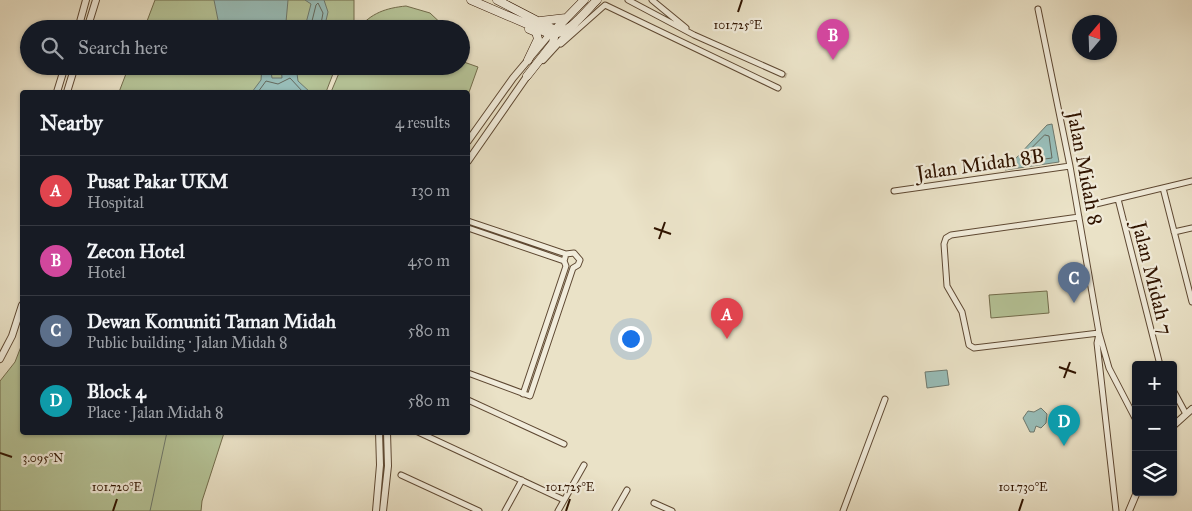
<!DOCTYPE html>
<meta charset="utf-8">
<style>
:root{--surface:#171b24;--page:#20242c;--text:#f1f3f6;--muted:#9ea1a6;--line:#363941;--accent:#c59692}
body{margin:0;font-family:"IM FELL Great Primer",serif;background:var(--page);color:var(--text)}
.controls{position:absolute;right:15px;bottom:15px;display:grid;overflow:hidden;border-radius:5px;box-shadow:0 1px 4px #0004}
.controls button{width:45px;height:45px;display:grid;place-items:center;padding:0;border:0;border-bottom:1px solid var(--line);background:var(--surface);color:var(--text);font:25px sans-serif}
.compass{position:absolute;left:1072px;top:15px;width:45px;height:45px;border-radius:50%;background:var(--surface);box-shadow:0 1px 4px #0004;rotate:19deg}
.you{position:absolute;left:630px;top:338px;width:18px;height:18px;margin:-12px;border:4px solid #fff;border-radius:50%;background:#1a73e8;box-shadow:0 0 0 8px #1a73e833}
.badge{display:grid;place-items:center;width:32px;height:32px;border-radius:50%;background:var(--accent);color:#fff;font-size:16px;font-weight:700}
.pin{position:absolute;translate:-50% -41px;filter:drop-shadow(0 1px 2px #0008)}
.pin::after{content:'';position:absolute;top:26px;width:18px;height:15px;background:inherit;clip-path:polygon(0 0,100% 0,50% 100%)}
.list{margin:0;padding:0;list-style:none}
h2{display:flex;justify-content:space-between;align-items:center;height:65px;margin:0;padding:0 20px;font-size:21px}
h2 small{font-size:16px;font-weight:400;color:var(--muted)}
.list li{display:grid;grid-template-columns:32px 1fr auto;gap:15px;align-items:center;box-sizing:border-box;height:70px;padding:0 20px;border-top:1px solid var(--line)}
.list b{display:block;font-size:19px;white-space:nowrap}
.list p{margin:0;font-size:16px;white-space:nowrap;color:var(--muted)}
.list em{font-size:16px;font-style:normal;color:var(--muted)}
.icon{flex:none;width:28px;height:28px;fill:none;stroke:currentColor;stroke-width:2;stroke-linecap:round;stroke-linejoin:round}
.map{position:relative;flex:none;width:1192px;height:511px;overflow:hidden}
.search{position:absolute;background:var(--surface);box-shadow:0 1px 4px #0004;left:20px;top:20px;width:450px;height:55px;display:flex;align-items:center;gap:12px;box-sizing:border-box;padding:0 18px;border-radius:28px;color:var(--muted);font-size:19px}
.panel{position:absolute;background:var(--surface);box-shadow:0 1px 4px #0004;left:20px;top:90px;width:450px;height:345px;border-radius:5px}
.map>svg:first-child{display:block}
</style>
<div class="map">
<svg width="1192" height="511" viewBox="0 0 1192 511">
<rect width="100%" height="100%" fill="#eae2c7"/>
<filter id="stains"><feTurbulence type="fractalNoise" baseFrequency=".004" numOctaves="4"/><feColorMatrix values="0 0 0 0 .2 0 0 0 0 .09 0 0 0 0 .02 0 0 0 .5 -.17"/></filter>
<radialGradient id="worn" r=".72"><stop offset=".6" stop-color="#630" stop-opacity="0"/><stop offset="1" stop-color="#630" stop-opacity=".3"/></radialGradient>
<path fill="#b5c397" stroke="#726c4c" d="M155,0H354V20L351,29H144Z
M406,6L430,13L447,29H358C371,13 386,8 406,6Z
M461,61L478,67L468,95V92H331L342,66H461Z
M129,66H336L326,92H119Z
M1047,291L1049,313L991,318L989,295Z
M22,344V432L224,433L202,501L201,511H0V381L15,362Z"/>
<path fill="#98bdb8" stroke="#6e796e" d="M214,0H288L286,22L295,27L306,23L311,4L305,0H324L328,12L324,29H223L219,25Z
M262,66H270L272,78H282L281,66H296L298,81L310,92H252L261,80Z
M1052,124L1059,162L1005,170L1047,125Z
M947,370L949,385L927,388L925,372Z
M1041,408L1047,414L1046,423L1041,428L1036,426L1034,432H1030L1023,418L1028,411L1034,412Z"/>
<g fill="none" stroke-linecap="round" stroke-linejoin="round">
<path stroke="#64685c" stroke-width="1" d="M307,29L311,25L316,5L318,3L323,13L320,29
M258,92L266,81L278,84L290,78L303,92
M1045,135L1049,136L1052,158L1022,162V158Z"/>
<path stroke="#6e796e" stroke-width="1" d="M150,511L167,432"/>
<path stroke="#c5b99f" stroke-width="5" stroke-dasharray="5 2.5" stroke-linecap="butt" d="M782,74L787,76"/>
<g stroke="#5e4832" stroke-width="7">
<path id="minor" d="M628,0L694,35L782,74
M652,0L686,28
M1038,9L1070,166L1099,333L1109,368L1136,420
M561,44L605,5L778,88
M1163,188L1192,302
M894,191L1070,166
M1118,199L1160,365
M1096,204L1192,181
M1079,217L951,235L946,238L944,244L947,286L962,312L969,345L974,348L1099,333
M468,221L566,254L574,253L580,260L578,265L573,268L530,396L468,373
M468,228L564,261
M1174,232L1192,228
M1099,334L1097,343L1116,511
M1173,390L1186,414
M523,394L566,266L564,261L566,254
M468,400L564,444
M418,432L564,500
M401,475L479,511
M654,503L672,511
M505,511L522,480
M558,511L584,465
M615,511L627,490
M843,511L885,399"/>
</g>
<g stroke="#5e4832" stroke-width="8">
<path id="tertiary" d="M78,29L86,0
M87,29L96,0
M543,60L575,25
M57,92L65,66
M67,92L75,66
M468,141L513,78L550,34
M468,161L530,72
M0,359L12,336L22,305
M1173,426L1192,409
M376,511L380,465L379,432
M383,511L388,466L387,432
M1129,511L1137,492"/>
</g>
<g stroke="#301400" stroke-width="9">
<path id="secondary" d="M471,0L550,34C569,35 584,13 597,0
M497,0L555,30
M540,21L566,18
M552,33L584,0
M528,60L538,39L536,32L529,29
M527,76L553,43L555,32"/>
</g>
<use href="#minor" stroke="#f1ecdb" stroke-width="5"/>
<use href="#tertiary" stroke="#f1ecdb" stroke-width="6"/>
<use href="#secondary" stroke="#f1ecdb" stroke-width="8"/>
</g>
<path fill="none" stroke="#301400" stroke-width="2" d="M738,12L742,0M654,228L671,234M659,239L665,222M1059,367L1076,373M1064,378L1070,362M0,453L12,457M113,511L117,499M566,511L570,499M1019,511L1023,499"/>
<g text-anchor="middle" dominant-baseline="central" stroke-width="4.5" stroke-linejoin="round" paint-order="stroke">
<g font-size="20" fill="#301400" stroke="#f1ecdb">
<text transform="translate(980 164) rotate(-8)">Jalan Midah 8B</text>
<text transform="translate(1085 168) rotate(79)">Jalan Midah 8</text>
<text transform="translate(1153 278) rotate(76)">Jalan Midah 7</text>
</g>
</g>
<g font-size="12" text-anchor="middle" fill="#301400" stroke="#f1ecdb" stroke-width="4.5" stroke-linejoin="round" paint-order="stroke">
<text x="738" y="29">101.725°E</text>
<text x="43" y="462">3.095°N</text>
<text x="117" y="491">101.720°E</text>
<text x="570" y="491">101.725°E</text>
<text x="1023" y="491">101.730°E</text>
</g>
<rect width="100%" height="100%" filter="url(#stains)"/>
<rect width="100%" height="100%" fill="url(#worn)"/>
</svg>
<div class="controls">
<button>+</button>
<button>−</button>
<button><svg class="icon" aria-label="layers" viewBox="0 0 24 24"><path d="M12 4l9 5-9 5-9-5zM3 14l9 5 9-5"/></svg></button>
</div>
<svg class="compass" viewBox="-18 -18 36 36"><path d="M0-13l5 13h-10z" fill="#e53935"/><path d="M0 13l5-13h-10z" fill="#9ea1a6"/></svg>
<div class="you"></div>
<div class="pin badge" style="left:727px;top:339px;background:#e0444e">A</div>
<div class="pin badge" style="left:833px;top:60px;background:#d1479c">B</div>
<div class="pin badge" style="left:1074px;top:303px;background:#5c6f8a">C</div>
<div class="pin badge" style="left:1064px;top:446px;background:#0f9aa8">D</div>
<div class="search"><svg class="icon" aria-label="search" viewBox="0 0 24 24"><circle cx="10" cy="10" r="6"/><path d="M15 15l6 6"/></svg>Search here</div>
<section class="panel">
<h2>Nearby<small>4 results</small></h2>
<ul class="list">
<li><span class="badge" style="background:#e0444e">A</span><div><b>Pusat Pakar UKM</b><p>Hospital</p></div><em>130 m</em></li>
<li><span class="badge" style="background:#d1479c">B</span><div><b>Zecon Hotel</b><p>Hotel</p></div><em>450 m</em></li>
<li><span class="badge" style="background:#5c6f8a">C</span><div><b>Dewan Komuniti Taman Midah</b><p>Public building · Jalan Midah 8</p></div><em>580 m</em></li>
<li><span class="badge" style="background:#0f9aa8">D</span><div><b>Block 4</b><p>Place · Jalan Midah 8</p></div><em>580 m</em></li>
</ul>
</section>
</div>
